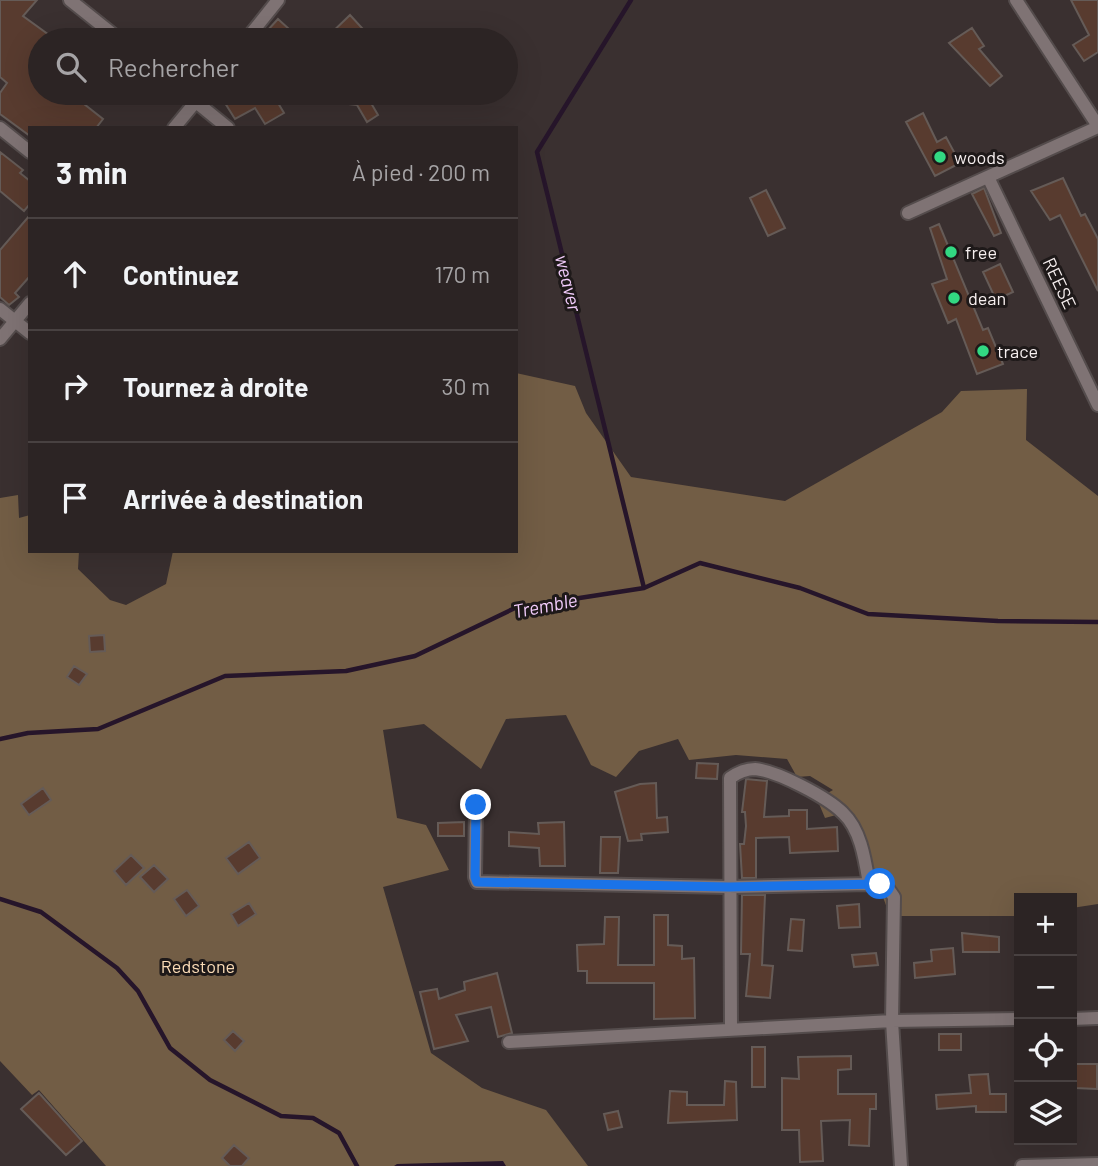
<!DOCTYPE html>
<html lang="fr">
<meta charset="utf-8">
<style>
:root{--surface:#2c2424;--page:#383031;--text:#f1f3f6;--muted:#a6a4a6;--line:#484141}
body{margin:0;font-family:Barlow,sans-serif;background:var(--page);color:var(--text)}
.controls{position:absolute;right:21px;bottom:21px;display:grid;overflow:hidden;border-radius:0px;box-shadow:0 7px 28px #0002}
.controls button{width:63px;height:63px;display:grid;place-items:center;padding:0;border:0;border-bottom:2px solid var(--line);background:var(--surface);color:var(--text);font:35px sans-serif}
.stop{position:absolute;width:21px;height:21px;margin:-16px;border:5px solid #1a73e8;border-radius:50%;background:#fff}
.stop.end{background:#1a73e8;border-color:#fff;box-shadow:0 2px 7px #0008}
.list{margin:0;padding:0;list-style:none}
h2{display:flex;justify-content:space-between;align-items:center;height:91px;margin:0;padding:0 28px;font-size:30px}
h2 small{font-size:23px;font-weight:400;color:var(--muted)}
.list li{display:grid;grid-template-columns:46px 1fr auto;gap:21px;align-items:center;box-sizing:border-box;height:112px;padding:0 28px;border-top:2px solid var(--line)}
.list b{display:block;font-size:26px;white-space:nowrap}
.list em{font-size:23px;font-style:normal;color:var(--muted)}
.icon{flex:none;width:38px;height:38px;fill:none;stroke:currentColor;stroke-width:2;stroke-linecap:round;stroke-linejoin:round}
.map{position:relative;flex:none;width:1098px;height:1166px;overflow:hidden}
.search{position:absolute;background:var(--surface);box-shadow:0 7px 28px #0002;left:28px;top:28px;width:490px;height:77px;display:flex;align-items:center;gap:18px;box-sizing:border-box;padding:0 24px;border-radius:38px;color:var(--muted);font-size:26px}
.panel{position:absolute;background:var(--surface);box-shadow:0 7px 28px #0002;left:28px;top:126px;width:490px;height:427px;border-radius:0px}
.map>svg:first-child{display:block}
</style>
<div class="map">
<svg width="1098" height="1166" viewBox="0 0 1098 1166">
<rect width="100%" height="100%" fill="#3a3030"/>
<path fill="#725d45" d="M516,373L575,386L586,413L631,477L785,501L942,412L961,391L1027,389L1026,440L1098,496V904L1072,908V898H1019V916H890L851,811L825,818L817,799L833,790L810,776L797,777L787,759L736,755L689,760L678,739L639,751L616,777L591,765L566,715L506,719L481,769L424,724L383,730L397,818L426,825L449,870L383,887L431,1053L482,1088L546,1110L588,1166H106L39,1090L32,1095L0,1061V498L18,495L19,518L30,515V551H79L78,569L110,600L126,605L166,584L173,551H516Z"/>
<path fill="#26152a" d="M503,1161L506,1166H394L397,1164Z"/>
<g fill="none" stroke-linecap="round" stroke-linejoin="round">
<path stroke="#26152a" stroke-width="4.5" d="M631,0L537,152L644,588
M0,739L28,733L98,729L225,676L346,671L415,656L515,608L644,588L700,563L800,588L868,614L998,621L1098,622
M0,899L41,912L117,968L138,991L170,1048L210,1080L281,1116L313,1118L339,1133L357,1166"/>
</g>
<path fill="#583b2f" stroke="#655b57" stroke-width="2" d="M0,0H37L23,16L56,40H40V51L32,63L40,69V93H70L103,119L96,128H30V136L0,114V93L7,83L0,77Z
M1071,0H1098V52L1084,61L1073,45L1089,35Z
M350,15L373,40H324Z
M278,19L301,40H277L267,31Z
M972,28L984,46L979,49L1002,76L990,86L949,43Z
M228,93H272L284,113L265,124L255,108L235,119L225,103L232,99Z
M343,93H377L368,98L378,115L367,122L357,105L349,104Z
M923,113L937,142L946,137L960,163L935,176L906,122Z
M0,152L23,170L20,173L30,181V204L24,211L0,191Z
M1063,178L1081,216L1085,214L1098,239V291L1060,215L1050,220L1031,191Z
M984,188L1001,233L994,236L972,194Z
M766,190L785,228L768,236L750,198Z
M30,215V276L15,293L19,297L9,305L0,297V250Z
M939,224L983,330L988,328L1003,364L977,374L956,319L948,323L932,284L947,279L930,228Z
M1000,264L1013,292L996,300L983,272Z
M104,635L105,651L90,652L89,636Z
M74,666L87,674L79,685L67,677Z
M697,763L718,764L717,779L696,778Z
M746,779L767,781L764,817L789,816V810H807V829L837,827L838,851L790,853L789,837L756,838V878H742L740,844H744L746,826L745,812H742Z
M656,783L657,818L667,817L668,832L641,834L642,840L628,841L615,792L640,784Z
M43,788L51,800L29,815L21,804Z
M464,822V836H438V823Z
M564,822L565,866H540L539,848L509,846V832L539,834L538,823Z
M601,837H620L618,873H600Z
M249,842L260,858L238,874L226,858Z
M131,855L144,868L126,885L114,871Z
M154,865L168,879L154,892L140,877Z
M187,890L199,906L186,916L174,899Z
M742,895H765L762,965L773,966L770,998L746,996L750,954H741Z
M249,903L256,914L238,926L231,914Z
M859,904L860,927L839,928L837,906Z
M654,915H668V945L682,946V959L694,958L695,1018L654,1019V983H587V971H578L577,945L604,944L605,917H619L618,965H654Z
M791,919L804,920L802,951L788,950Z
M962,933L999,937V952H963Z
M953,948L955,974L915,978L914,963L932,961L931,950Z
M876,953L878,965L854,967L852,955Z
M497,973L512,1033L498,1037L491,1007L456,1015L468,1041L434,1049L420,992L437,989L439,999L465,990L464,982Z
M233,1031L244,1041L235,1051L224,1040Z
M939,1034H961V1050H939Z
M752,1047H765V1087H752Z
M851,1056V1069L838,1070V1094H876V1109H870L869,1146L849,1145L850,1120L821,1121L823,1161L800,1162L799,1130H782V1078L799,1079L798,1057Z
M1075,1064H1097V1089L1075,1088Z
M988,1074L990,1094H1006V1112H976V1106L937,1109L936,1095L971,1093L969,1075Z
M725,1081L736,1082L737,1120L668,1123L670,1091L687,1092V1105H724Z
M39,1093L82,1141L66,1155L21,1109Z
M618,1111L622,1127L608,1130L604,1114Z
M234,1145L249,1158L242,1166H230L222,1158Z"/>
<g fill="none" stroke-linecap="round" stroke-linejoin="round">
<g stroke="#544c4c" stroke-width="16">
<path id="minor" d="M70,0L120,40
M1016,0L1098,126
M246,40L278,0
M185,93L228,128
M0,128L30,152
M174,128L203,93
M988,177L1098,405
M908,213L1098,127
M0,309L30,333
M0,339L30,303
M476,805L475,877L477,882L729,887L869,884L887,887L894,897L892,1021L901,1166
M1072,1019L1098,1018
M731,1029L730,778C737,773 745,769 755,769C777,771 827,797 843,813C861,830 865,860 869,884
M509,1042L892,1021L1019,1019
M1022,1166L1098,1164"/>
</g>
<use href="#minor" stroke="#7f7374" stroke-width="12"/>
</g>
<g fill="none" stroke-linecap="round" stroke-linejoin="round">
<path stroke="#1a73e8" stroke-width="9" d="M476,805L475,877L477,882L729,887L880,884"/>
</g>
<g fill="#32d882" stroke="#1e1919" stroke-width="2.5">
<circle cx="940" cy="157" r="7"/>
<circle cx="951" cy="252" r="7"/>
<circle cx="954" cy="298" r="7"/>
<circle cx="983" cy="351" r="7"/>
</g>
<g text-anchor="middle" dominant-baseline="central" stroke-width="6" stroke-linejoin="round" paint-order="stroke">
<g font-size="18" fill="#f6efef" stroke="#1e1919" text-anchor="start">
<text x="954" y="157">woods</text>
<text x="965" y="252">free</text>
<text x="968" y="298">dean</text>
<text x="997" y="351">trace</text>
</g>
<g font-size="18" fill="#f6efef" stroke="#1e1919">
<text transform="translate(1060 283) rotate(65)">REESE</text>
</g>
<g font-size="18" fill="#fbdcb7" stroke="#1e1919">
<text x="198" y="966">Redstone</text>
</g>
<g font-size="19" font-style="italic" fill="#f2ccfb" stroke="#1e1919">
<text transform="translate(569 283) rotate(76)">weaver</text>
<text transform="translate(545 605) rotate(-11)">Tremble</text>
</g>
</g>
</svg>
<div class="controls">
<button>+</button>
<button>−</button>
<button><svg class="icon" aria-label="locate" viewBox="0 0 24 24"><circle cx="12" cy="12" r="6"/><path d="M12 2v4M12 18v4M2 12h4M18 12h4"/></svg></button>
<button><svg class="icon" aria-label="layers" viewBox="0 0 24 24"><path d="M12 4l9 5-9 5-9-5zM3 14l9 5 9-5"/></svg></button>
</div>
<div class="stop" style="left:880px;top:884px"></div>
<div class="stop end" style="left:476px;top:805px"></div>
<div class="search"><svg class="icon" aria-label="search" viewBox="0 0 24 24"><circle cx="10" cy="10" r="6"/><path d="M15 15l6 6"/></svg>Rechercher</div>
<section class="panel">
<h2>3 min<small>À pied · 200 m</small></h2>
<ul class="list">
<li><svg class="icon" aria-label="ahead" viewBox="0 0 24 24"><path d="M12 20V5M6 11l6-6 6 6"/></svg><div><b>Continuez</b></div><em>170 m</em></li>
<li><svg class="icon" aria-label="right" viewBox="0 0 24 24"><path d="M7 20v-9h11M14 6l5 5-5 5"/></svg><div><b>Tournez à droite</b></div><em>30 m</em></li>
<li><svg class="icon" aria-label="arrive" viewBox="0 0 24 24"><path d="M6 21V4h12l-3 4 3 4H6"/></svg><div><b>Arrivée à destination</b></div></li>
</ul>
</section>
</div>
